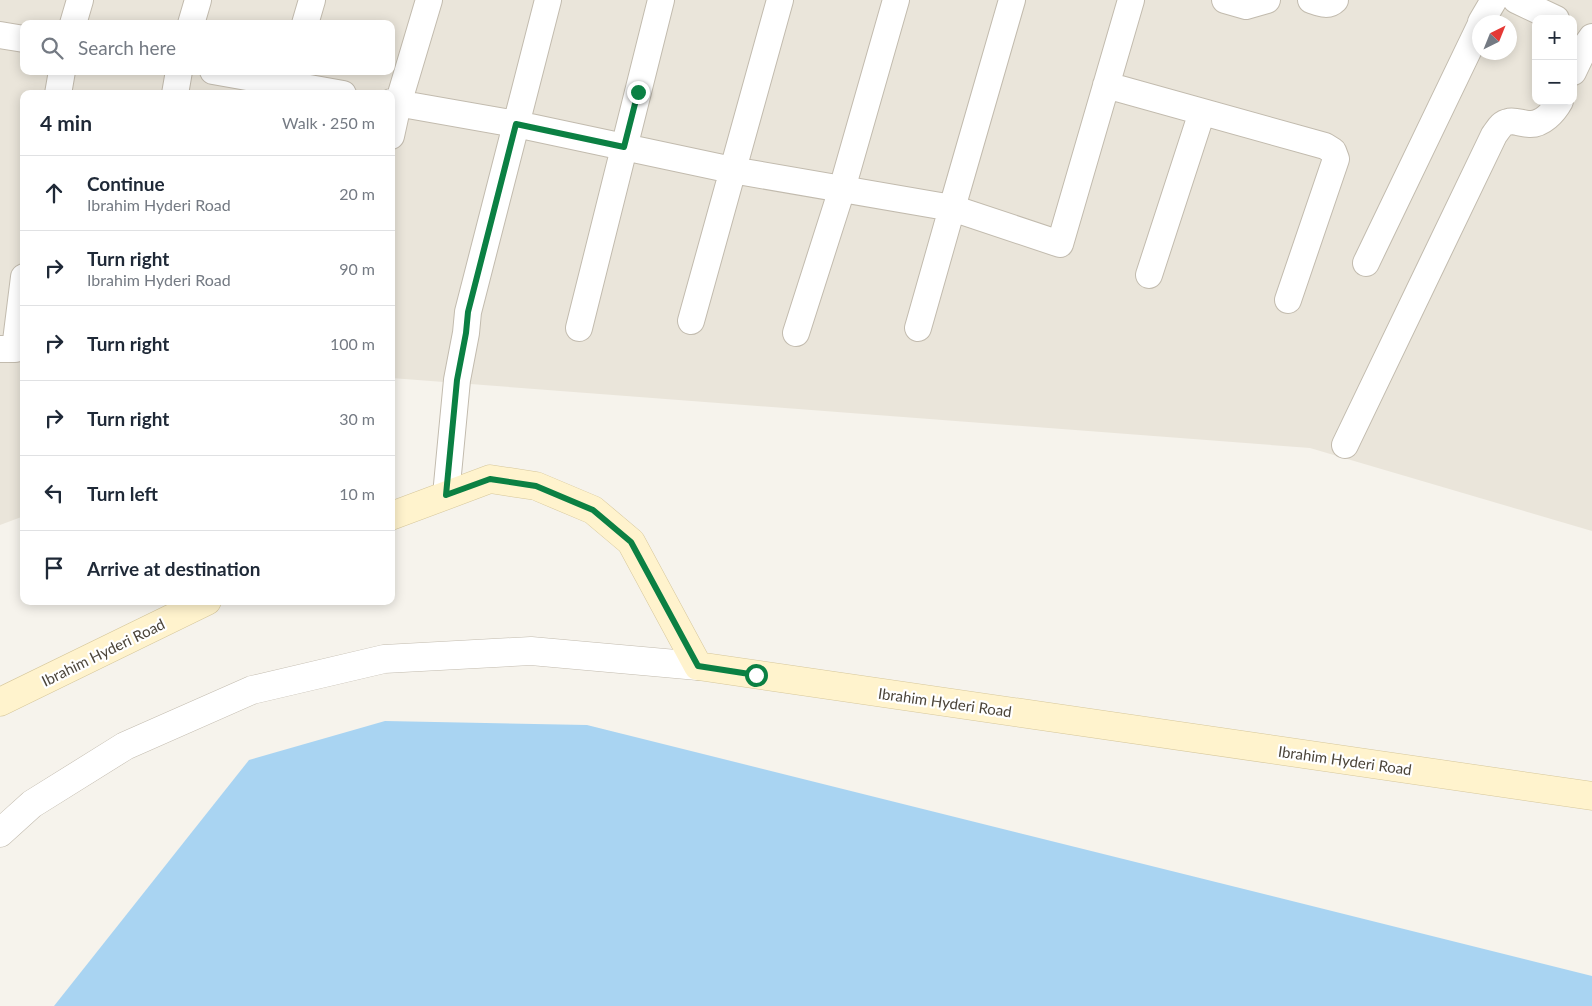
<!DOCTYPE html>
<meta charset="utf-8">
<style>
:root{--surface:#fff;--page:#f2f2f3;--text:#1f2937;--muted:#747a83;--line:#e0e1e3}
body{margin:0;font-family:Lato,sans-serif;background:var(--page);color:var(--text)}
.controls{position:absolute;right:15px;top:15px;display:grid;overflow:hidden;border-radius:10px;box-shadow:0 2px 12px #0003}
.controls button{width:45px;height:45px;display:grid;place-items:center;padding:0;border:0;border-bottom:1px solid var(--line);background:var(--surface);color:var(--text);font:25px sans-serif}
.compass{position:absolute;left:1472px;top:15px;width:45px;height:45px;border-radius:50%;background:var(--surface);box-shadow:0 2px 12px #0003;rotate:43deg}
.stop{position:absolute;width:15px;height:15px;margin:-11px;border:4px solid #0b8043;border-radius:50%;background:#fff}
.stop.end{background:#0b8043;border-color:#fff;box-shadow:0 1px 5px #0008}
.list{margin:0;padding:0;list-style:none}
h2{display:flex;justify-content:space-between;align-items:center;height:65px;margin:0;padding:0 20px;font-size:21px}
h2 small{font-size:16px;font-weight:400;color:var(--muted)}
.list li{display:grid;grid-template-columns:32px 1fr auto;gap:15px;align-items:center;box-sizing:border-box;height:75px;padding:0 20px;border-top:1px solid var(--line)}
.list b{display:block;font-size:19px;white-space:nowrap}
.list p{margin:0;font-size:16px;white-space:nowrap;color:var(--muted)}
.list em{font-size:16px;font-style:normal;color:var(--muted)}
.icon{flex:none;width:28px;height:28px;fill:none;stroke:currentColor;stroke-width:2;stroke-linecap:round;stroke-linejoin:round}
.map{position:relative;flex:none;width:1592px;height:1006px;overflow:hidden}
.search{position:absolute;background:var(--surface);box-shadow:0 2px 12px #0003;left:20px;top:20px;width:375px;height:55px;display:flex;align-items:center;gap:12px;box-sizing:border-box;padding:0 18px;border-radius:10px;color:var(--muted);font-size:19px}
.panel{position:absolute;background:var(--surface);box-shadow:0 2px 12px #0003;left:20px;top:90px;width:375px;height:515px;border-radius:10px}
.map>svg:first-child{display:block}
</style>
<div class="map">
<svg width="1592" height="1006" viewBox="0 0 1592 1006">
<rect width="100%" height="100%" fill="#f6f3ec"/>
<path fill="#eae5da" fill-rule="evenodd" d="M0,0H1592V531L1310,448L391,378V94H24V516L0,525ZM1536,19H1573V101H1536ZM1480,22H1510V52H1480ZM24,24H391V71H24Z"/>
<path fill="#a9d4f2" d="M385,721L587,725L1592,976V1006H54L249,760Z"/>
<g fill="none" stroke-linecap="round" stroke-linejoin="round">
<g stroke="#c2bbae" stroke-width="28">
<path id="minor" d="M1225,0L1246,6L1267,0
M1311,0C1320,3 1328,7 1335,0
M1516,0L1556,19
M1481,22L1494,0
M73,24L80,0
M191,24L198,0
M305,24L312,0
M0,35L24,39
M213,71L343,94
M1573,72L1585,47L1592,37
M1106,85L1325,146L1333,151L1336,159L1288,300
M58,94L62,71
M175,94L179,71
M391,102L516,124L732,170L952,208L1012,0
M391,136L398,104L429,0
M1366,263L1480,26
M1149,275L1202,112
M691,321L780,0
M579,328L661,0
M918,328L952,208L1060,244L1131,0
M796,333L842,189L896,0
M0,349H15L24,277
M1345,445L1494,135C1498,130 1501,123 1508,122C1514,120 1523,124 1529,124C1542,125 1554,112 1560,101
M446,495L457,380L466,333L468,312L548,0"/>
</g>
<g stroke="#c2bbae" stroke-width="29">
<path id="tertiary" d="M0,833L32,804L125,746L252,690L384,659L531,651L698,666"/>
</g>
<g stroke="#d6c79b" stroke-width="29">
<path id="secondary" d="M391,516L490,479L536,486L593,510L631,542L698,666L1592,796
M0,702L207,601"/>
</g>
<use href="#minor" stroke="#fff" stroke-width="26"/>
<use href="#tertiary" stroke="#fff" stroke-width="28"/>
<use href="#secondary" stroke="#fff3cd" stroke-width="28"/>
</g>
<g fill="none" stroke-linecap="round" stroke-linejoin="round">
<path stroke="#0b8043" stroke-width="6" d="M638,92L624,147L516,124L468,312L466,333L457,380L446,495L490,479L536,486L593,510L631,542L698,666L756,675"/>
</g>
<g text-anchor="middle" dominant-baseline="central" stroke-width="4.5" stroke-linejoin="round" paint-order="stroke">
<g font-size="15" fill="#4b4439" stroke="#fff">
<text transform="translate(103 652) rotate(-26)">Ibrahim Hyderi Road</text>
<text transform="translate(945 702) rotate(8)">Ibrahim Hyderi Road</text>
<text transform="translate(1345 760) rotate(8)">Ibrahim Hyderi Road</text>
</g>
</g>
</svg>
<div class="controls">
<button>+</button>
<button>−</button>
</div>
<svg class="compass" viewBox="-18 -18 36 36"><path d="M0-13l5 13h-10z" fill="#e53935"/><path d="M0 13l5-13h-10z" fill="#747a83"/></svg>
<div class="stop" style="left:756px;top:675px"></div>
<div class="stop end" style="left:638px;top:92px"></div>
<div class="search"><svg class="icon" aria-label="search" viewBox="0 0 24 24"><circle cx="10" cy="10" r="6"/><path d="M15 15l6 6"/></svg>Search here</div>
<section class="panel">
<h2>4 min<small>Walk · 250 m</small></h2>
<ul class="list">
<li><svg class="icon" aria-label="ahead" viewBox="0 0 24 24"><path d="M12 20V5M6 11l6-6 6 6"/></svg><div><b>Continue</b><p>Ibrahim Hyderi Road</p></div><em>20 m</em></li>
<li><svg class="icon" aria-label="right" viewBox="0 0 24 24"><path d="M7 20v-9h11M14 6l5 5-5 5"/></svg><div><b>Turn right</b><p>Ibrahim Hyderi Road</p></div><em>90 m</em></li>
<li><svg class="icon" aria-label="right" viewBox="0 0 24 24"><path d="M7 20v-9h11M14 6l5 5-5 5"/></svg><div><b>Turn right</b></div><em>100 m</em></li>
<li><svg class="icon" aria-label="right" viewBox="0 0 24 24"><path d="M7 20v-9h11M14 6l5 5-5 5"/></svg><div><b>Turn right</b></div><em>30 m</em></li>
<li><svg class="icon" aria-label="left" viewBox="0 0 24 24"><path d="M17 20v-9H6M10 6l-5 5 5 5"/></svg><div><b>Turn left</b></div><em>10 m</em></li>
<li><svg class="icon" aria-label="arrive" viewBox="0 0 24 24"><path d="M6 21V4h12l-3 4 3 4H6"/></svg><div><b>Arrive at destination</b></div></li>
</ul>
</section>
</div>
